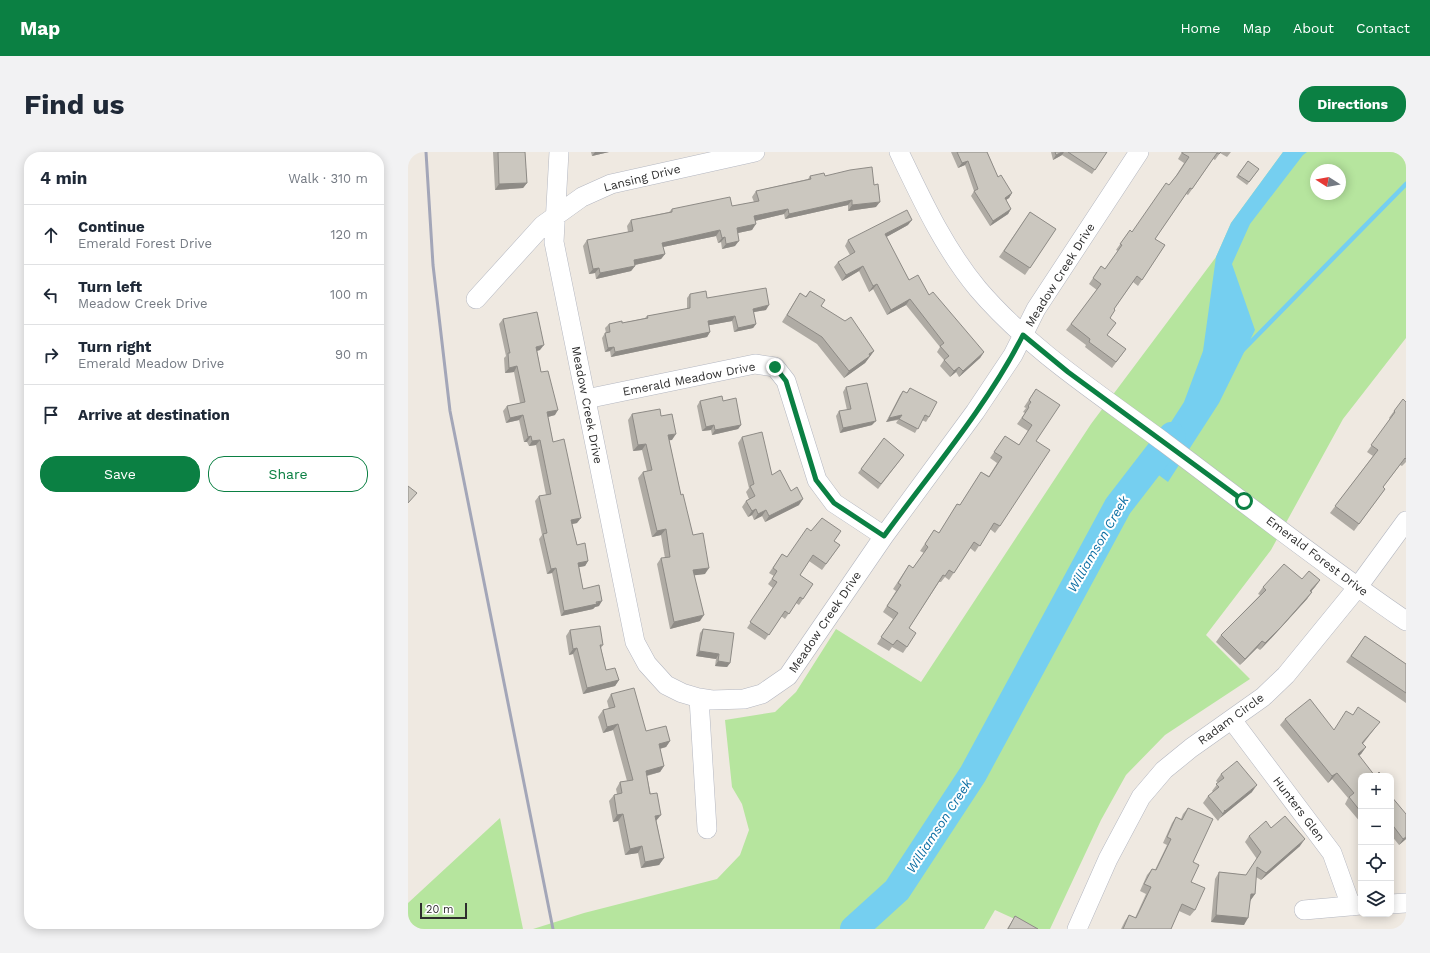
<!DOCTYPE html>
<meta charset="utf-8">
<style>
:root{--surface:#fff;--page:#f2f2f3;--text:#1f2937;--muted:#747a83;--line:#e0e1e3;--accent:#0b8043}
body{margin:0;font-family:"Work Sans",sans-serif;background:var(--page);color:var(--text)}
.controls{position:absolute;right:12px;bottom:12px;display:grid;overflow:hidden;border-radius:8px;box-shadow:0 2px 10px #0003}
.controls button{width:36px;height:36px;display:grid;place-items:center;padding:0;border:0;border-bottom:1px solid var(--line);background:var(--surface);color:var(--text);font:20px sans-serif}
.compass{position:absolute;left:902px;top:12px;width:36px;height:36px;border-radius:50%;background:var(--surface);box-shadow:0 2px 10px #0003;rotate:281deg}
.scale{position:absolute;left:12px;bottom:10px;width:47px;box-sizing:border-box;padding-left:4px;border:2px solid #2e2e2e;border-top:0;font-size:11px;line-height:14px;white-space:nowrap;color:#2e2e2e;-webkit-text-stroke:3px #fff;paint-order:stroke}
.stop{position:absolute;width:12px;height:12px;margin:-9px;border:3px solid #0b8043;border-radius:50%;background:#fff}
.stop.end{background:#0b8043;border-color:#fff;box-shadow:0 1px 4px #0008}
.list{margin:0;padding:0;list-style:none}
h2{display:flex;justify-content:space-between;align-items:center;height:52px;margin:0;padding:0 16px;font-size:17px}
h2 small{font-size:13px;font-weight:400;color:var(--muted)}
.list li{display:grid;grid-template-columns:26px 1fr auto;gap:12px;align-items:center;box-sizing:border-box;height:60px;padding:0 16px;border-top:1px solid var(--line)}
.list b{display:block;font-size:15px;white-space:nowrap}
.list p{margin:0;font-size:13px;white-space:nowrap;color:var(--muted)}
.list em{font-size:13px;font-style:normal;color:var(--muted)}
.actions{display:flex;gap:8px;padding:12px 16px}
.actions a{flex:1;padding:9px 0;border:1px solid var(--accent);border-radius:16px;text-align:center;font-size:14px;color:var(--accent)}
.actions .main{background:var(--accent);color:#fff}
.icon{flex:none;width:22px;height:22px;fill:none;stroke:currentColor;stroke-width:2;stroke-linecap:round;stroke-linejoin:round}
.map{position:relative;flex:none;width:998px;height:777px;overflow:hidden;border-radius:16px}
header{display:flex;align-items:center;gap:24px;box-sizing:border-box;height:56px;padding:0 20px;background:var(--accent);color:#fff}
header strong{font-size:19px}
nav{display:flex;gap:22px;margin-inline-start:auto;font-size:14px}
.intro{display:flex;align-items:center;justify-content:space-between;box-sizing:border-box;height:96px;padding:0 24px}
h1{margin:0;font-size:28px}
.button{padding:10px 18px;border-radius:16px;background:var(--accent);color:#fff;font-size:14px;font-weight:700}
main{display:flex;gap:24px;padding:0 24px}
aside{flex:1;background:var(--surface);border-radius:16px;box-shadow:0 2px 10px #0003}
.map>svg:first-child{display:block}
</style>
<header>
<strong>Map</strong>
<nav><a>Home</a><a>Map</a><a>About</a><a>Contact</a></nav>
</header>
<div class="intro"><h1>Find us</h1><a class="button">Directions</a></div>
<main>
<aside>
<h2>4 min<small>Walk · 310 m</small></h2>
<ul class="list">
<li><svg class="icon" aria-label="ahead" viewBox="0 0 24 24"><path d="M12 20V5M6 11l6-6 6 6"/></svg><div><b>Continue</b><p>Emerald Forest Drive</p></div><em>120 m</em></li>
<li><svg class="icon" aria-label="left" viewBox="0 0 24 24"><path d="M17 20v-9H6M10 6l-5 5 5 5"/></svg><div><b>Turn left</b><p>Meadow Creek Drive</p></div><em>100 m</em></li>
<li><svg class="icon" aria-label="right" viewBox="0 0 24 24"><path d="M7 20v-9h11M14 6l5 5-5 5"/></svg><div><b>Turn right</b><p>Emerald Meadow Drive</p></div><em>90 m</em></li>
<li><svg class="icon" aria-label="arrive" viewBox="0 0 24 24"><path d="M6 21V4h12l-3 4 3 4H6"/></svg><div><b>Arrive at destination</b></div></li>
</ul>
<div class="actions"><a class="main">Save</a><a>Share</a></div>
</aside>
<div class="map">
<svg width="998" height="777" viewBox="0 0 998 777">
<rect width="100%" height="100%" fill="#efe9e1"/>
<path fill="#b6e59e" fill-rule="evenodd" d="M875,0H998V186L935,267L863,398L798,483L842,527L757,583L718,623L693,668L642,777H629L587,758L576,777H125L176,761L309,727L332,703L341,678L334,652L324,635L317,568L367,560L388,540L428,477L513,530L683,272L808,105L823,71ZM908,18H932V42H908Z
M92,666L115,777H0V751Z"/>
<path fill="#75cff0" d="M875,0H899L895,3L842,72L824,112L847,178L811,251L760,330L736,312L776,250L795,199L808,105L823,71Z"/>
<g fill="none" stroke-linecap="round" stroke-linejoin="round">
<path stroke="#75cff0" stroke-width="4.5" d="M835,198L998,32"/>
<path stroke="#75cff0" stroke-width="28" d="M446,777L489,738L565,622L710,354L764,284"/>
<g stroke="#b4b7c1" stroke-width="20">
<path id="minor" d="M151,0L146,90L227,490L239,512L258,533L274,541L291,546L304,548L336,547L354,542L380,524L476,384L567,260L605,203L628,157L731,0
M491,0C514,48 536,96 570,137C623,199 693,243 757,291C837,351 916,413 998,469
M68,147L135,73L174,45L203,32L347,0
M178,247L347,212L367,215L378,229L409,328L426,351L476,384
M291,546L299,677
M824,568L924,701L943,754
M983,752L998,751
M896,758L953,753
M669,777L700,707L733,645L756,618L783,596L855,545L878,523L949,436L998,369"/>
</g>
<use href="#minor" stroke="#fff" stroke-width="19"/>
<path stroke="#a3a6b8" stroke-width="3" d="M18,0L25,113L42,259L145,777"/>
</g>
<path fill="#afaba4" d="M85,0H117L119,31L115,36L87,38Z
M183,0H201L184,4Z
M543,0H579L590,25L604,41L601,46L598,48L603,57L600,62L582,74L563,44L566,39L557,13L550,16Z
M643,0H699L684,22L654,3L645,8Z
M774,0H823L819,5L812,1L807,8L805,7L780,43L778,42L747,87L757,93L730,134L725,130L706,157L702,166L699,183L718,197L704,216L677,195L678,193L658,178L689,138L681,132L693,114L697,117L710,99L708,98L722,78L724,80L766,27L776,11L770,7Z
M840,9L851,17L839,33L828,25Z
M402,24H417L468,55L440,59V53L377,67L376,62L347,69L344,78L330,81L327,94L314,97L313,90L310,91L308,84L255,95L257,102L253,107L227,113V114L223,119L188,127L187,121L181,122L175,94L179,88L220,80L219,74L223,68L261,60L264,57L324,54L346,50L344,45L348,39L400,27Z
M622,60L648,77L617,123L591,105Z
M500,73L478,85L501,128L521,143L576,200L572,206L551,225L548,220L542,225L532,214L536,208L529,200L532,195L498,153L479,163L465,137L461,140L451,119L434,129L426,115L430,110L442,103L437,94L440,88Z
M402,139L413,154L466,199L457,211L436,226L409,192L374,170L392,141L397,145Z
M282,142L299,146L358,158L345,160L348,172L345,176L326,180L324,169L301,173L302,180L299,185L203,205L202,199L197,200L194,186L197,181H198L197,176L201,172L214,171L237,166L239,164L279,157V146Z
M95,167L132,198L129,199L133,220L147,263L140,265L145,290L169,371L164,372L169,393L180,409L177,414L171,415L175,437L191,454L187,455L185,457L153,464L144,421L139,422L131,387L134,383L127,349L131,344L138,343L128,293L121,294L119,290H116L111,268L98,271L95,259L99,254L112,251L106,220L97,221L96,206L98,204L91,172Z
M438,235L464,273L432,281L428,264L431,259L439,258L435,240Z
M502,236L521,265L518,270L514,268L507,281L488,271L490,268L478,270L492,243L495,239L499,241Z
M628,237V289L592,374L587,381L582,377L567,400L562,396L541,428L537,425L533,430H531L501,476L499,495L495,501L484,495L481,499L469,492L485,467L475,460L488,439L485,437L501,413L505,416L516,401L512,399L526,378L531,381L549,352L552,353L573,320L581,324L589,311L582,306L597,284L611,293L620,279L609,272L617,261L615,260L618,256L616,255Z
M292,249H315L333,273L330,277L304,283L303,278L294,279L289,254Z
M998,250V310L994,314L992,313L975,335L977,337L946,379L922,361L965,304L959,300L982,267L981,266L986,259Z
M224,262L253,264L264,288H261L273,343L297,422L286,423L292,469L262,477L249,412L253,406H257L253,383L244,385L230,326L235,320L239,319L234,298L225,299L220,268Z
M334,285L364,323L383,339L391,353L357,370L354,364L346,368L344,363L340,365L334,355L338,349L341,347L338,340L341,336L330,291Z
M476,286L496,303L470,337L450,321Z
M403,379L426,389L432,393L414,418L401,409L392,423L405,432L391,453L388,451L377,467L373,464L357,488L339,476L365,436L360,432L366,424L361,421L374,402L379,405Z
M894,427L912,428L903,440L899,447L868,481L852,498L849,496L832,513L808,490L813,483L852,443L850,442L855,435Z
M295,477L322,511L319,515L307,514L308,507L288,504L292,481Z
M162,478L195,493L193,496L198,518L211,528L207,534L175,542L165,502L161,503L158,484Z
M957,484L998,512V551L938,510Z
M203,542L238,579L262,589L258,595L252,597L256,614L252,620L239,624L256,706L251,713L233,716L230,701L217,703L210,669L205,670L201,649L206,643L209,642L208,637L212,630L219,629L205,578L195,581L190,565L195,558L201,557L199,549Z
M877,567L926,578L967,576L955,592L958,595L953,602L951,604L967,624H975H953V671L937,652L940,646L924,627L920,631L872,573Z
M813,622L844,640L812,666L810,669L795,651L800,644L805,640L804,639L810,631L808,629Z
M983,644L998,687L991,693L983,683Z
M780,656L785,710L783,730L787,758L782,764L771,759L763,777H713L717,769L721,763L727,766L738,742L732,739L739,723L744,717L747,718L759,693L755,691L764,671L768,665L773,667L775,662Z
M863,676L892,694L853,728L848,725L847,742L842,749L836,773L803,770L807,727L811,720L838,723L849,707L837,690L841,684Z
M607,764L630,777H599Z"/>
<path fill="#8e8b86" d="M187,0H201L184,4Z
M654,0H656L654,3L645,8L648,3Z
M560,9L557,13L550,16L554,11Z
M119,31L115,36L87,38L91,32Z
M604,41L601,46L593,51L597,46Z
M444,48L440,53L377,67L381,62Z
M472,50L468,55L440,59L444,53Z
M380,57L376,62L342,70L346,64Z
M603,57L600,62L582,74L585,69Z
M504,68L500,73L473,88L477,82Z
M348,72L344,78L325,82L329,76Z
M312,78L308,84L250,96L254,91Z
M317,85L313,90L310,91L314,86Z
M331,89L327,94L314,97L318,92Z
M257,102L253,107L222,114L226,108Z
M227,114L223,119L188,127L192,121Z
M455,114L451,119L434,129L438,123Z
M191,116L187,121L181,122L185,117Z
M469,132L465,137L461,140L465,134Z
M502,147L498,153L479,163L483,158Z
M361,153L358,158L341,161L345,157Z
M327,164L324,169L297,174L300,169Z
M348,172L345,176L326,180L330,176Z
M302,180L299,185L203,205L207,200Z
M136,193L132,198L124,200L128,195Z
M206,195L202,199L197,200L200,196Z
M466,199L457,211L436,226L441,219Z
M576,200L572,206L551,225L555,219Z
M109,214L106,220L97,221L101,216Z
M551,215L548,220L542,225L546,219Z
M150,258L147,263L136,266L139,260Z
M115,263L111,268L98,271L102,266Z
M494,263L491,267L478,270L481,266Z
M468,269L464,273L432,281L435,276Z
M306,273L303,278L294,279L298,275Z
M333,273L330,277L304,283L307,278Z
M268,282L264,288L255,289L260,283Z
M123,284L119,290H116L120,285Z
M132,288L128,293L121,294L124,289Z
M238,292L234,298L225,299L230,293Z
M395,347L391,353L357,370L361,364Z
M348,357L344,363L340,365L344,359Z
M358,358L354,364L346,368L350,362Z
M173,366L169,371L159,373L163,368Z
M258,377L253,383L244,385L249,379Z
M180,409L177,414L166,416L170,411Z
M148,416L144,421L139,422L143,417Z
M301,416L297,422L281,424L285,418Z
M912,428L907,435L897,446L902,439Z
M904,440L899,447L868,481L852,498L857,491Z
M194,449L191,454L187,455L185,457L153,464L156,459Z
M296,463L292,469L262,477L266,470Z
M854,489L849,496L832,513L837,507Z
M169,496L165,502L161,503L165,497Z
M291,499L311,502L308,507L288,504Z
M310,509L322,511L319,515L307,514Z
M211,528L207,534L175,542L179,536Z
M972,570L967,576L950,597L954,591Z
M210,572L205,578L195,581L199,575Z
M262,589L258,595L246,598L251,592Z
M958,595L953,602L945,608L950,602Z
M256,614L252,620L233,625L238,619Z
M929,621L924,627L920,631L924,624Z
M849,633L844,640L812,666L817,659Z
M215,662L210,669L205,670L209,663Z
M253,663L248,669L247,664Z
M998,685V687L991,693L995,687Z
M897,687L892,694L853,728L858,721Z
M234,694L230,701L217,703L222,697Z
M256,706L251,713L233,716L237,710Z
M843,742H847L842,749H838Z
M808,763L840,766L836,773L803,770Z"/>
<path fill="#cbc7bf" stroke="#8e8b86" d="M90,0H117L119,31L91,32Z
M549,0H579L590,25L593,23L604,41L597,46L603,57L585,69L566,39L570,37L560,9L554,11Z
M647,0H654L648,3Z
M660,0H699L687,18Z
M774,0H813L811,2L809,1L784,37L782,36L747,87L757,93L734,128L729,124L706,157L707,158L702,166L708,171L699,183L718,197L708,210L681,190L682,187L663,172L693,132L685,126L693,114L697,117L714,93L712,92L722,78L724,80L758,31L761,33L769,23L781,5L774,1Z
M840,9L851,17L841,30L830,23Z
M464,15L466,33L470,32L472,50L444,53V48L381,62L380,57L346,64L348,72L329,76L331,89L318,92L317,85L314,86L312,78L254,91L257,102L226,108L227,114L192,121L191,116L185,117L179,88L225,79L223,68L264,60V57L322,45L324,54L351,49L348,39L403,27L402,24L416,21L417,24L442,18Z
M499,58L504,68L477,82L501,128L510,123L521,143L525,140L576,200L555,219L551,215L546,219L536,208L541,204L532,194L536,191L502,147L483,158L469,132L465,134L455,114L438,123L430,110L447,100L440,88Z
M622,60L648,77L622,116L596,99Z
M358,136L361,153L345,157L348,172L330,176L327,164L300,169L302,180L207,200L206,195L200,196L197,181L202,180L201,172L214,169V171L240,166L239,164L282,156V142L298,139L299,146Z
M402,139L417,148L413,154L437,169L443,165L466,199L461,202L462,204L441,219L414,185L379,163L392,141L398,145Z
M129,160L136,193L128,195L133,220L140,219L150,258L139,260L145,290L156,287L173,366L163,368L169,393L177,391L180,409L170,411L175,437L191,433L194,449L188,450L189,452L156,459L148,416L143,417L135,382L139,381L131,344L143,342L132,288L124,289L123,284L120,285L115,263L102,266L99,254L117,250L109,214L101,216L100,201H102L95,167Z
M459,231L468,269L435,276L431,259L443,257L438,235Z
M502,236L529,250L521,265L517,263L510,277L491,267L494,263L481,266L495,239L499,241Z
M628,237L652,253L628,289L642,298L592,374L586,371L572,394L566,390L546,421L541,418L537,424L535,423L501,476L508,481L499,495L489,488L485,493L473,485L490,461L479,454L493,433L490,431L501,413L505,416L520,395L517,392L526,378L531,381L549,352L552,353L573,320L581,325L594,305L586,300L597,284L611,293L624,273L614,266L621,255L620,254L623,250L621,248Z
M314,244L315,249L328,246L333,273L307,278L306,273L298,275L292,249Z
M995,247L998,250V307L997,306L975,335L977,337L951,372L927,354L970,298L963,293L987,260L986,259Z
M252,257L253,264L264,262L268,282L260,283L273,343L275,342L285,383L295,381L301,416L285,418L296,463L266,470L253,406L262,405L258,377L249,379L235,320L244,318L238,292L230,293L224,262Z
M354,280L364,323L372,318L383,339L389,335L395,347L361,364L358,358L350,362L348,357L344,359L338,349L347,344L342,334L346,332L334,285Z
M476,286L496,303L473,332L453,317Z
M0,334L9,341L0,351Z
M414,366L433,379L426,389L432,393L418,412L405,403L392,423L405,432L395,447L392,445L381,462L377,459L361,483L342,470L369,430L364,427L369,419L365,416L374,402L379,405L399,376L403,379Z
M876,412L894,427L901,419L912,428L902,439L904,440L873,475L857,491L854,489L837,507L813,483L858,438L855,435Z
M192,474L195,493H192L198,518L207,516L211,528L179,536L169,496L165,497L162,478Z
M295,477L326,481L322,511L310,509L311,502L291,499Z
M957,484L998,512V541L943,504Z
M226,536L238,579L258,574L262,589L251,592L256,614L238,619L242,642L249,641L253,663L247,664L256,706L237,710L234,694L222,697L215,662L209,663L206,643L214,641L212,630L225,628L210,572L199,575L195,558L207,555L203,542Z
M902,547L926,578L938,559L945,563L950,555L972,570L954,591L958,595L950,602L967,624L971,620L975,624H953V660L941,645L946,641L929,621L924,624L877,567Z
M829,609L849,633L817,659V658L815,662L800,644L811,635L808,632L816,626L813,622Z
M983,644L998,662V661V685L995,687L983,671Z
M780,656L805,667L785,710L791,713L783,730L797,736L787,758L774,752L763,777H715L721,763L728,766L743,735L736,732L744,717L748,718L763,687L759,685L768,665L774,668Z
M877,664L897,687L858,721L849,715L847,742H843L840,766L808,763L811,720L838,723L853,700L841,684L858,669L863,676Z
M607,764L630,777H600Z"/>
<g fill="none" stroke-linecap="round" stroke-linejoin="round">
<path stroke="#0b8043" stroke-width="5" d="M367,215L378,229L408,328L426,351L476,384C522,321 580,253 615,183L660,220L836,349"/>
</g>
<g text-anchor="middle" dominant-baseline="central" stroke-width="4" stroke-linejoin="round" paint-order="stroke">
<g font-size="12" fill="#2e2e2e" stroke="#fff">
<text transform="translate(234 26) rotate(-14)">Lansing Drive</text>
<text transform="translate(652 123) rotate(-58)">Meadow Creek Drive</text>
<text transform="translate(281 227) rotate(-11)">Emerald Meadow Drive</text>
<text transform="translate(179 253) rotate(79)">Meadow Creek Drive</text>
<text transform="translate(909 404) rotate(37)">Emerald Forest Drive</text>
<text transform="translate(417 470) rotate(-56)">Meadow Creek Drive</text>
<text transform="translate(823 567) rotate(-36)">Radam Circle</text>
<text transform="translate(891 657) rotate(53)">Hunters Glen</text>
</g>
<g font-size="13" font-style="italic" fill="#0d6fa3" stroke="#fff">
<text transform="translate(690 392) rotate(-60)">Williamson Creek</text>
<text transform="translate(531 674) rotate(-57)">Williamson Creek</text>
</g>
</g>
</svg>
<div class="controls">
<button>+</button>
<button>−</button>
<button><svg class="icon" aria-label="locate" viewBox="0 0 24 24"><circle cx="12" cy="12" r="6"/><path d="M12 2v4M12 18v4M2 12h4M18 12h4"/></svg></button>
<button><svg class="icon" aria-label="layers" viewBox="0 0 24 24"><path d="M12 4l9 5-9 5-9-5zM3 14l9 5 9-5"/></svg></button>
</div>
<svg class="compass" viewBox="-18 -18 36 36"><path d="M0-13l5 13h-10z" fill="#e53935"/><path d="M0 13l5-13h-10z" fill="#747a83"/></svg>
<div class="scale">20 m</div>
<div class="stop" style="left:836px;top:349px"></div>
<div class="stop end" style="left:367px;top:215px"></div>
</div>
</main>
